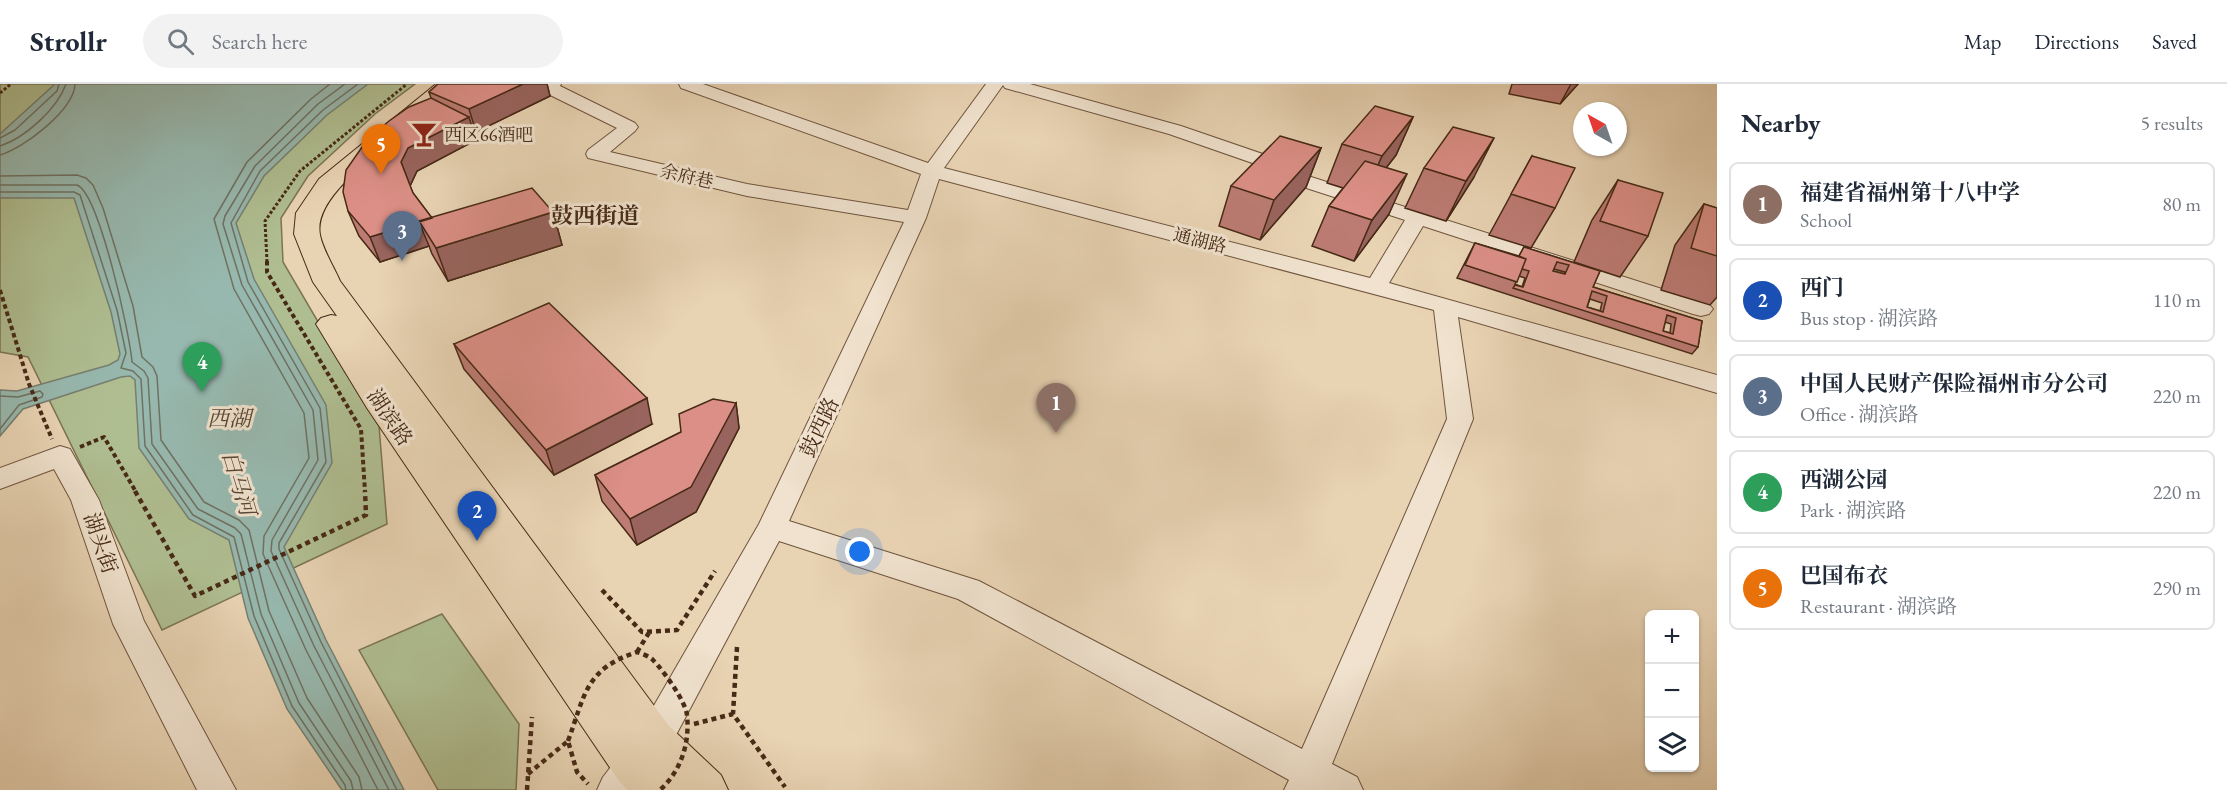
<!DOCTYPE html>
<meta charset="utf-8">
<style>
:root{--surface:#fff;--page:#f2f2f3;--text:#1f2937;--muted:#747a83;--line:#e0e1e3;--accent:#7c3aed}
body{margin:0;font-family:"EB Garamond","Noto Serif SC",serif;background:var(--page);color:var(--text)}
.controls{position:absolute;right:18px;bottom:18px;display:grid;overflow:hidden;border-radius:9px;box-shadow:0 2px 4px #0004}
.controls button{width:54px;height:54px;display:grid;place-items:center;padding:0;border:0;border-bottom:2px solid var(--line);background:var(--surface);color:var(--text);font:30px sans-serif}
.compass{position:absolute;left:1573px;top:18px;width:54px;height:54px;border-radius:50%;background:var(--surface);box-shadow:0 2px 4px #0004;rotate:320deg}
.you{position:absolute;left:860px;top:468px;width:21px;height:21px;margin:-15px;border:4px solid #fff;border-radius:50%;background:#1a73e8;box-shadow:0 0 0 9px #1a73e833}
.badge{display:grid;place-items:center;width:39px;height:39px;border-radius:50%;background:var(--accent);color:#fff;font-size:20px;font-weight:700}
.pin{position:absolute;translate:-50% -50px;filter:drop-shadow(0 2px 3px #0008)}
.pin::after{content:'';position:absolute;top:32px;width:21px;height:18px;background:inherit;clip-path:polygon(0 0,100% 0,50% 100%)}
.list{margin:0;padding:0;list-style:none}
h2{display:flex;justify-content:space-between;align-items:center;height:78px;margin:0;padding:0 24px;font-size:26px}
h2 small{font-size:20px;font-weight:400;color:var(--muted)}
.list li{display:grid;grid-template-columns:39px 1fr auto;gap:18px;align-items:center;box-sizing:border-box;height:84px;margin:0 12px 12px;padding:0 12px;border:2px solid var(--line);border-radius:9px}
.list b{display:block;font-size:22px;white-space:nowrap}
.list p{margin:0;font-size:20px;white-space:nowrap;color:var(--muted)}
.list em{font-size:20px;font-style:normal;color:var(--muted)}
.icon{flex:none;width:33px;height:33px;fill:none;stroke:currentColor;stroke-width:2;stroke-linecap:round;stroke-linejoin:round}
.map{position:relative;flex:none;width:1717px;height:706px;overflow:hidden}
header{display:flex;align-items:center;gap:36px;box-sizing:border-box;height:84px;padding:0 30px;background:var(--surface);border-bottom:2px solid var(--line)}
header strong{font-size:28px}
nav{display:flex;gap:33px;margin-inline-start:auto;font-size:21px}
.search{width:420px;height:54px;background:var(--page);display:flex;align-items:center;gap:15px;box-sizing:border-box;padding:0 21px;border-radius:33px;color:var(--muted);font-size:22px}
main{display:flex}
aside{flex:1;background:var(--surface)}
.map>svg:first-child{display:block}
</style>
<header>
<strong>Strollr</strong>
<div class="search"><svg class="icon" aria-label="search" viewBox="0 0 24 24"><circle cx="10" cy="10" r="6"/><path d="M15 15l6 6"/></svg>Search here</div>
<nav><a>Map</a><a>Directions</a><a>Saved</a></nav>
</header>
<main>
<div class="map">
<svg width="1717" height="706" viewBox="0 0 1717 706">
<rect width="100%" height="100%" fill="#e8d3b3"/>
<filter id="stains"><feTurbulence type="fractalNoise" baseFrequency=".00333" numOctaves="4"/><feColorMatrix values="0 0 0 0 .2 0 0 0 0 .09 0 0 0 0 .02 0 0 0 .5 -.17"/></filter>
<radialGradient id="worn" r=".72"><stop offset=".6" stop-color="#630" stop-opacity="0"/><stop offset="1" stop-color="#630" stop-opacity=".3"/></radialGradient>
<path fill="#afbe91" stroke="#7b7454" stroke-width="1.5" d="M0,0H415L375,30L308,92L281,134L283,178L379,342L387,440L162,546L28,273L0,268Z
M442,530L519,640L516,706H438L359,566Z"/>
<path fill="#97b8ae" stroke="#777f71" stroke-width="1.5" d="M55,0H368L327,31L264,92L236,139L254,195L326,321L332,379L284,463L326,556L404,706H342L287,625L248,534L229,456L189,435L139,364L135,296L130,292L121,293L23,325L0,352V306L17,307L109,281L118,276L120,270L111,228L74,114H0V50Z"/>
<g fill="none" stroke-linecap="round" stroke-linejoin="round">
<path stroke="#6f7162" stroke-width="1.5" d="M330,0L311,15L247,78L214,135L234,205L304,329L309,374L264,452L263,470L306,566L378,706
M345,0L318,20L255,82L225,132L223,140L242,201L313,326L318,376L272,456L271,467L314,562L389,706
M358,0L323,26L260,87L231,139L248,198L320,324L326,378L279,459V465L321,558L397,706
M0,54L15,46L57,7L59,0
M0,62C25,54 57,25 66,0
M0,71C24,64 74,26 75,0
M0,92L77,91L86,94L93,101L103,124L133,222L142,273L153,283L157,292L161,356L204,418L239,436L249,446L269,527L307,614L359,693L362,706
M0,101H77C99,109 130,251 132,278L144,287L148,294L152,360L198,425L235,444L241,450L261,530L299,619L351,697L353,706
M0,108H74L80,111L117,226L126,269L121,284L133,287L141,295L145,362L193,431L234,453L254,532L292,622L345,701L346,706
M0,312L18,313L40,307L43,310L42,313L19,321L0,345"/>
<g stroke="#6f543d" stroke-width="2">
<path id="minor" d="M542,0H561L560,2L635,39L638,43L635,47L610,68L747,100L908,126L921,90L681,4L679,0H703L928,79L986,0H1030L1181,42L1295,81L1308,92L1709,220L1713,225L1709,230L1701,232L1693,230L1423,142L1389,199L1717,291V309L1458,233L1473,335L1332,680L1357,693L1363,706H1284L1289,696L958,515L779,457L667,668L638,706H597L603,693L641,644L759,440L904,138L747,112L588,74L586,70L588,66L617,44L542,7L539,3ZM1003,1L1005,4L1169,50L1281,89L1294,100L1405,136L1370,194L944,84ZM939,95L1434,226L1447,335L1302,665L979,497L789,437L926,134Z
M60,362L70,365L99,416L144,537L236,706H197L113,540L71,416L54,385L0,405V384Z"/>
</g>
<g stroke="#472a16" stroke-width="2">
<path id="major" d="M436,0H459C432,39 310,99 320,151C323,166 334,183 340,197L669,642L721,691L728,706H628L619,697L367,324L316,240L321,234L331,231L337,232L313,198L294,150L296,129L319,95Z"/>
</g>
<path stroke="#472a16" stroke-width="3" stroke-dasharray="3 2" stroke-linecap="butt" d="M0,9L11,0
M267,178L265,137L300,87L407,0"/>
<path stroke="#472a16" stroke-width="4" stroke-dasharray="4.5 3" stroke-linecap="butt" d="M267,177V188L361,345L365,408
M0,206L29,300L52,355
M80,363L104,353L136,408"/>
<path stroke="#472a16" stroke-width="4.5" stroke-dasharray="5 4" stroke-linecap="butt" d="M135,407L195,512L366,431L365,407
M602,506L642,548L677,546L715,487
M737,563L733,630L785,703
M637,568L650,547
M694,640L733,630
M528,690L568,657L577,688L588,700
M527,706L532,633"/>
<use href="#minor" fill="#f0e2ce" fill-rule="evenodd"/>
<use href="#major" fill="#e8d3b3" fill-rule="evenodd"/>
<path stroke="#472a16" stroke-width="4.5" stroke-dasharray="5 4" stroke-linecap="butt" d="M568,657C585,611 585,585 637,568C642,570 649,572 653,576C663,586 686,618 687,631C690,659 681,687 660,706"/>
</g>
<path fill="#bc7b73" stroke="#472a16" stroke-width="1.5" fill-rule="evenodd" d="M438,0H547L550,12L476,48L473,47L476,56L417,87L410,102L413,109L432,134L553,128L562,161L448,197L432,170L429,162L380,178L359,152L348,127L431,14L429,8Z
M1512,0H1578L1560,20L1509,10Z
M1413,33L1396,71L1386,84L1389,130L1354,177L1312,162L1329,122L1343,104L1327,99L1342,60Z
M1321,64L1306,103L1260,156L1219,142L1231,102Z
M1532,72L1555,124L1531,164L1489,151Z
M1424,84L1474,93L1446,137L1405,124Z
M1618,96L1648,152L1620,193L1574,178L1592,136Z
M1704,120L1717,124V213L1710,221L1661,206L1675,161Z
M1475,159L1519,172L1524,163L1600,187L1593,203L1702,237L1698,263L1692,270L1457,194ZM1554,185L1565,188L1564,190L1553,187ZM1519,192L1525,194L1522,203L1515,200ZM1590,215L1602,219L1600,227L1587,223ZM1665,238L1671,240L1670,249L1663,247Z
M454,260L652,340L554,391L464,285Z
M736,319L739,344L696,428L637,461L602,417L595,391L681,348Z"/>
<path fill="#99645e" stroke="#472a16" stroke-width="1.5" d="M523,0H547L550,12L476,48L469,25Z
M1571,0H1578L1560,20Z
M469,33L476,56L417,87L410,102L401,78L408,64Z
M1413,33L1396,71L1365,111L1382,72Z
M1494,54L1474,93L1446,137L1466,97Z
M1321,64L1306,103L1260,156L1274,116Z
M1407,90L1389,130L1354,177L1372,136Z
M553,128L562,161L448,197L436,164Z
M419,138L429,162L380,178L370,153Z
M647,314L652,340L554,391L546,366Z
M736,319L739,344L696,428L637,461L630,435Z"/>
<path fill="#db8f86" stroke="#472a16" stroke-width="1.5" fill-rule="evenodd" d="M438,0H523L469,25L429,8Z
M431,14L469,33L408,64L401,78L413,109L432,134L370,153L348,127L343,108L346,86L367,56L389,37L409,23Z
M1375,22L1413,33L1382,72L1342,60Z
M1453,43L1494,54L1466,97L1424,84Z
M1280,52L1321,64L1274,116L1231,102Z
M1532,72L1575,84L1555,124L1511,110Z
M1365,77L1407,90L1372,136L1329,122Z
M1618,96L1663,109L1648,152L1600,137Z
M532,104L553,128L436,164L419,137Z
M1704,120L1717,124V172L1691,164Z
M1475,159L1526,175L1517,198L1465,181Z
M1524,163L1600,187L1593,203L1702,237L1698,263L1513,204L1515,201L1523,203L1529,187L1522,185L1526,175L1519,172ZM1557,178L1569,181L1565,190L1553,187ZM1592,207L1607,212L1603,228L1587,223ZM1667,231L1676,234L1673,250L1663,247Z
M549,219L647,314L546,366L454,260Z
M713,315L736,319L691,403L630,435L595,391L681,348L679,330Z"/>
<defs>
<g id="bar-bare" transform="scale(2.07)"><path d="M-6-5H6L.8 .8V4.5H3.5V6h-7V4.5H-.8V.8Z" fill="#8f2418" stroke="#f0e2ce" stroke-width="2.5" paint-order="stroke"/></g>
</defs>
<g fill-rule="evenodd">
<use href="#bar-bare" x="424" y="50"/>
</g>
<g text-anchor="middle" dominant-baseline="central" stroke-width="6" stroke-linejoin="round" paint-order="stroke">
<g font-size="18" fill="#472a16" stroke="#f0e2ce" text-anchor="start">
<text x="444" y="50">西区66酒吧</text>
</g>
<g font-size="18" fill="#472a16" stroke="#f0e2ce">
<text transform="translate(687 92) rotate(13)">余府巷</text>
<text transform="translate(1200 156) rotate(14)">通湖路</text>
</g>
<g font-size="21" fill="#472a16" stroke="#f0e2ce">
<text transform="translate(390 333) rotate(56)">湖滨路</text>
<text transform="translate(819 343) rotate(-65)">鼓西路</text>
<text transform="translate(101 459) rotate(71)">湖头街</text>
</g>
<g font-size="22" font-weight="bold" fill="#472a16" stroke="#f0e2ce">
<text x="595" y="131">鼓西街道</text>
</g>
<g font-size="22" font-style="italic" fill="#574634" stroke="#f0e2ce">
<text x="229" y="334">西湖</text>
<text transform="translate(239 399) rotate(73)">白马河</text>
</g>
</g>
<rect width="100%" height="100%" filter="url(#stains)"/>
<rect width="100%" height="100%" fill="url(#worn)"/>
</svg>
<div class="controls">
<button>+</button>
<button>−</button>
<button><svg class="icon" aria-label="layers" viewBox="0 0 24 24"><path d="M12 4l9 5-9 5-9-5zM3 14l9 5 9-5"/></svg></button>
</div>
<svg class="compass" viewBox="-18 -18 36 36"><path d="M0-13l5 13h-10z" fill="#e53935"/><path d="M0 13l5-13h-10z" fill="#747a83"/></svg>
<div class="you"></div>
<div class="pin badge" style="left:1056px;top:349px;background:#8d6e63">1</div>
<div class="pin badge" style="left:477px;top:457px;background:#1a4fb4">2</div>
<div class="pin badge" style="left:402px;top:177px;background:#5c6f8a">3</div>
<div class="pin badge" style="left:202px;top:308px;background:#2e9e5b">4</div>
<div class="pin badge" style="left:381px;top:90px;background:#e8710a">5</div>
</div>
<aside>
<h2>Nearby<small>5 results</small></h2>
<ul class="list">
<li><span class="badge" style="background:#8d6e63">1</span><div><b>福建省福州第十八中学</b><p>School</p></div><em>80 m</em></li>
<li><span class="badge" style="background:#1a4fb4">2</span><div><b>西门</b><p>Bus stop · 湖滨路</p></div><em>110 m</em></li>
<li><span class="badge" style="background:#5c6f8a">3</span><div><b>中国人民财产保险福州市分公司</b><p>Office · 湖滨路</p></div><em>220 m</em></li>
<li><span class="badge" style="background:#2e9e5b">4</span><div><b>西湖公园</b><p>Park · 湖滨路</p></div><em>220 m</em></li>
<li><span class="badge" style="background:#e8710a">5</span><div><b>巴国布衣</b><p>Restaurant · 湖滨路</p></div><em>290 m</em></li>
</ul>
</aside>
</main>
